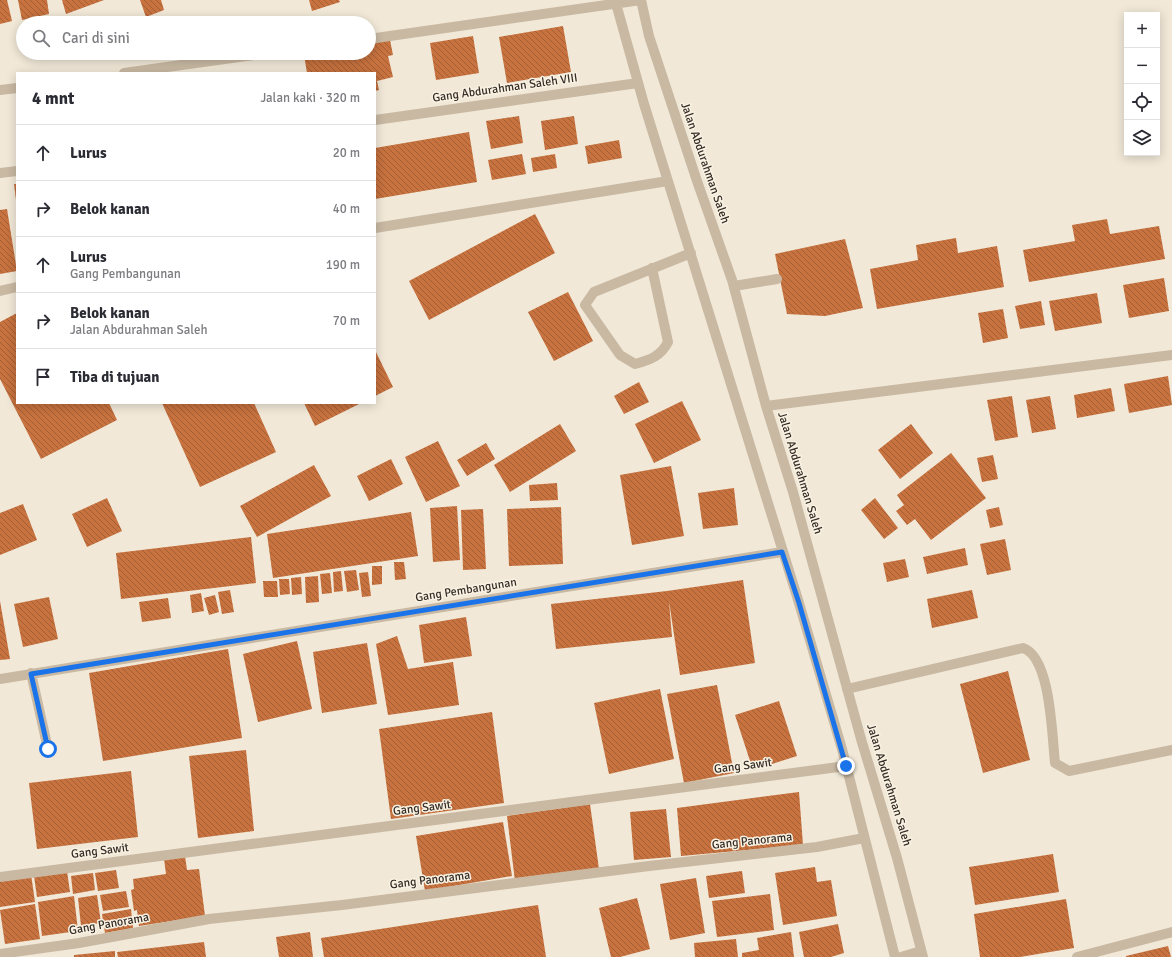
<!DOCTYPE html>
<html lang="id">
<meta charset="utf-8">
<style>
:root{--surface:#fff;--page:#f2f2f3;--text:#2b2b33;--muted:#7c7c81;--line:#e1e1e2}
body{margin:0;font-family:Signika,sans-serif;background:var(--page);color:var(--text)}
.controls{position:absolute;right:12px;top:12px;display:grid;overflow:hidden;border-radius:0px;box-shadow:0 2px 10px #0003}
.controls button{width:36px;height:36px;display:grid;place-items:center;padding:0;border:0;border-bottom:1px solid var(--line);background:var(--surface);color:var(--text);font:20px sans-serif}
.stop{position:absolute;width:12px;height:12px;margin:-9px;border:3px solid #1a73e8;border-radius:50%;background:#fff}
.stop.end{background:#1a73e8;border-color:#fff;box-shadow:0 1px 4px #0008}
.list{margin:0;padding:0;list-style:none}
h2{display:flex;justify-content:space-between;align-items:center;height:52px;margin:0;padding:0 16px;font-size:17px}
h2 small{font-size:13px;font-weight:400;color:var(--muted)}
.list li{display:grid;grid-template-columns:26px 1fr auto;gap:12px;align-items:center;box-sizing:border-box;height:56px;padding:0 16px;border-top:1px solid var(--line)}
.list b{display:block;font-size:15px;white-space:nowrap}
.list p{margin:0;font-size:13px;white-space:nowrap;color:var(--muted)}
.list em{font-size:13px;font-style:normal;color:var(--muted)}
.icon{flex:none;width:22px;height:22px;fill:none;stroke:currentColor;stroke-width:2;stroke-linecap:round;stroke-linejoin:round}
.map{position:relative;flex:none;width:1172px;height:957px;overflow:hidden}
.search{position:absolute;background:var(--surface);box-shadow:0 2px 10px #0003;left:16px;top:16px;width:360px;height:44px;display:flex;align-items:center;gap:10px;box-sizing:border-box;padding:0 14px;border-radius:22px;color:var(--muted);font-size:15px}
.panel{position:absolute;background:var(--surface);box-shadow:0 2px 10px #0003;left:16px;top:72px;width:360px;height:332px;border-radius:0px}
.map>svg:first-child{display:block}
</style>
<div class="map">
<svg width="1172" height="957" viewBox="0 0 1172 957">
<defs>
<pattern id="building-back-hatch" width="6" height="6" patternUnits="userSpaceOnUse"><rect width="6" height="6" fill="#c7723f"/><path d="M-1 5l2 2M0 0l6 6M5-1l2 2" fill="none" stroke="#a25e35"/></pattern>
</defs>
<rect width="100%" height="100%" fill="#f1e8d7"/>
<path fill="url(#building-back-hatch)" d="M0,0H7L12,21L0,24Z
M18,0H47L49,14L22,20Z
M62,0H104L66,14Z
M140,0H161L164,10L146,17Z
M309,0H339L340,2L312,11Z
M563,26L571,72L507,83L499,37Z
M473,36L479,73L436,80L430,43Z
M390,40L393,55L388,56L393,77L377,81L379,90L375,91V73H307L304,55L315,53H332L333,56L345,53H369L370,44Z
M519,116L523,143L491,149L486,121Z
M574,116L578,144L545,150L541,121Z
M469,132L477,182L375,199V148Z
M619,140L622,158L588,164L585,146Z
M522,154L526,174L492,180L488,160Z
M555,154L557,168L533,172L531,158Z
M14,184H17V200H16Z
M7,209L17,271L0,274V210Z
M535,214L555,253L429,320L409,281Z
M1107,219L1110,234L1159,226L1165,259L1029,282L1023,250L1075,241L1072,225Z
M956,238L958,253L997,246L1004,287L877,309L870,269L918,260L916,245Z
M845,239L863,308L825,316L787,314L775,254Z
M1164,278L1169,311L1129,318L1123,285Z
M568,292L593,341L554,361L528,312Z
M1097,293L1102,323L1055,331L1049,301Z
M1041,301L1045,325L1020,329L1015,306Z
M1003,309L1008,338L983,343L978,313Z
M17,313V403H109L117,420L41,459L0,379V322Z
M375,350L393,387L375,396Z
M1168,376L1172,405L1129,413L1124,384Z
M639,382L649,402L624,414L614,396Z
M1111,388L1115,411L1077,418L1074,395Z
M1012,396L1018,437L995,441L987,400Z
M1050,396L1056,429L1032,433L1026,400Z
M682,401L701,440L654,463L635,424Z
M162,403H254L276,452L200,487Z
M304,403H361L315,426Z
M560,424L576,451L510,492L494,465Z
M911,424L933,453L900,479L878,450Z
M438,441L460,486L426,502L405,457Z
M486,443L495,459L467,476L457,460Z
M951,453L986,498L931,540L915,519L907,525L896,511L904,505L897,495Z
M993,455L998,479L982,482L977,458Z
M391,459L403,484L369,501L357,476Z
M314,465L331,496L257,537L240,506Z
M671,466L684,536L632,545L620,475Z
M557,483L558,500L530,501L529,485Z
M734,488L738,525L703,529L698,493Z
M107,498L122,531L87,547L72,514Z
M875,498L898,528L884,539L861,510Z
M23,504L37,540L0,555V513Z
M457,506L460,560L433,562L430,508Z
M561,507L563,564L509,566L507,509Z
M999,507L1003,525L990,528L986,510Z
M483,509L486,569L463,570L461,510Z
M411,512L418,556L273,578L267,534Z
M251,537L256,583L121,599L116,553Z
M1005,539L1011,570L987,575L980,544Z
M965,548L968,565L927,574L923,557Z
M905,559L909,577L887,582L883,563Z
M394,562H404L406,579L395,580Z
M372,566H382V584L372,585Z
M356,570L359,590L347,592L344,571Z
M341,571L343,591L334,592L333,572Z
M368,572L371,596L362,597L359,573Z
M330,573L332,593L322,594L320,574Z
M318,576L319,602L306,603L305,577Z
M301,577L302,594L292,595L291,578Z
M279,579H289L290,594L280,595Z
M743,580L755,663L680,675L669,601L672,637L556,649L551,604L667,591Z
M263,581H277L278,597H264Z
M230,590L234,612L222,614L218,592Z
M972,590L978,618L932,628L927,599Z
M201,593L204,611L192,613L190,595Z
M215,595L219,612L209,615L204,598Z
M49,597L58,639L23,647L14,604Z
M168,598L171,618L142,622L139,602Z
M0,601L10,659L0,660Z
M466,617L472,656L424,663L419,625Z
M397,636L408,669L453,662L459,705L388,715L376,644Z
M297,641L312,709L258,722L243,654Z
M367,643L377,704L322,713L313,652Z
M228,649L242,738L103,761L89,673Z
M1008,671L1030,760L983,773L960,684Z
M717,685L734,773L684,783L667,694Z
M660,689L674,759L609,774L594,703Z
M779,701L797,756L753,770L735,715Z
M492,712L504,803L391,819L379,729Z
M246,750L254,831L198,838L189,756Z
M131,771L138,837L37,849L29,783Z
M799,792L803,845L681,856L677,808Z
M590,804L599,869L515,881L507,816Z
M666,809L671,857L634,860L630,812Z
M503,822L512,876L425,891L416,836Z
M1053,854L1059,892L975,905L969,867Z
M185,856L187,870L199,869L205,916L139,926L137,910L134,911L131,890L134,889L133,879L166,874L164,859Z
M815,867L817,882L831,880L837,916L783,925L775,873Z
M116,870L119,888L98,891L95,873Z
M67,871L70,892L37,897L34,876Z
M742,871L745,893L709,898L706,876Z
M93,873L95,890L73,894L71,876Z
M31,874L35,902L0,907V879Z
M696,878L705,933L670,940L660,884Z
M126,891L129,907L103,911L100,895Z
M770,894L774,930L717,937L712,901Z
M97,895L101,923L81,926L78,898Z
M74,896L78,931L42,936L38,902Z
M637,898L650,949L620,957H611L599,908Z
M1066,899L1074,948L1020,957H980L974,914Z
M35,904L40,939L5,944L0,910Z
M538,905L546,957H324L321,938Z
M131,909L133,928L105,933L102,914Z
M838,924L844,953L831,957H804L799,932Z
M310,932L313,957H279L276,937Z
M791,932L794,957H742V953L759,950L757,938Z
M736,939L738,957H695L694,943Z
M204,942L206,957H118L117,952Z
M1168,946L1171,957H1126V956Z
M115,951V957H74V955Z"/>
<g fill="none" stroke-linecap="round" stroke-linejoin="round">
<path stroke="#c9b9a3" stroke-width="10" d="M615,0L644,104L799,603L842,749L895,957
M369,39L641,0L649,36L697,181L732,280L766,406L793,492L861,739L897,858L923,957
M124,73L268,53
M0,90L17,88
M375,120L638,83
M0,173L17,171
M375,228L668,181
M652,268L668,342C661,356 650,360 635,364L620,355L585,305L594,292L691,253
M734,286L777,279
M0,291L17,287
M766,406L1172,355
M31,673L48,749
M0,679L782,552
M847,689L1023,648C1051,657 1052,737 1055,763L1069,771L1172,750
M0,877L846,766
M0,954L79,943L209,919L342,905L649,866L817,847L864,838
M901,957L921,951
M1077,957L1172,932"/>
</g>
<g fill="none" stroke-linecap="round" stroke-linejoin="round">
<path stroke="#1a73e8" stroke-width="5" d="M48,749L31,674L782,552L799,603L846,766"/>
</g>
<g text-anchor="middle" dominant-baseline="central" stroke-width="3" stroke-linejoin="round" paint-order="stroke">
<g font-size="12" fill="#342c25" stroke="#f9f2e3">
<text transform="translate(505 88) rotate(-8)">Gang Abdurahman Saleh VIII</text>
<text transform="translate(705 163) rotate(71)">Jalan Abdurahman Saleh</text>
<text transform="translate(800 473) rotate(73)">Jalan Abdurahman Saleh</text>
<text transform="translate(466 590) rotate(-9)">Gang Pembangunan</text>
<text transform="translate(743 766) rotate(-7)">Gang Sawit</text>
<text transform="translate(889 785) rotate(73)">Jalan Abdurahman Saleh</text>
<text transform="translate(422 808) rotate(-7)">Gang Sawit</text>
<text transform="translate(752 841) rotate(-6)">Gang Panorama</text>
<text transform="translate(100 851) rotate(-7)">Gang Sawit</text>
<text transform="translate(430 880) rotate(-7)">Gang Panorama</text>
<text transform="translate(109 924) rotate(-10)">Gang Panorama</text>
</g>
</g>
</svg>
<div class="controls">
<button>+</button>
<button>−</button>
<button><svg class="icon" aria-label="locate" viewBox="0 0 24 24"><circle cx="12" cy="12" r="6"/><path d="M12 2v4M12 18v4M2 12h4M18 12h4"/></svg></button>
<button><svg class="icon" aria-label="layers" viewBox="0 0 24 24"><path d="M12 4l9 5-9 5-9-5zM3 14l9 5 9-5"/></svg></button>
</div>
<div class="stop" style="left:48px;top:749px"></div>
<div class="stop end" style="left:846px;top:766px"></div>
<div class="search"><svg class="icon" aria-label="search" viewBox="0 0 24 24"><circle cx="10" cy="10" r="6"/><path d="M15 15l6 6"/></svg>Cari di sini</div>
<section class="panel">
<h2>4 mnt<small>Jalan kaki · 320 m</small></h2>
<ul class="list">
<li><svg class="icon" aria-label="ahead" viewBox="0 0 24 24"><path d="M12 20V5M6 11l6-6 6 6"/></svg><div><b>Lurus</b></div><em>20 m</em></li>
<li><svg class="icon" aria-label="right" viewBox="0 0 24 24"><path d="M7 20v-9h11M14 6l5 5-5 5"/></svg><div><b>Belok kanan</b></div><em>40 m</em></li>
<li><svg class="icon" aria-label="ahead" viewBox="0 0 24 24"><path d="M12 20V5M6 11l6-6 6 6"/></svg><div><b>Lurus</b><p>Gang Pembangunan</p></div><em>190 m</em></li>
<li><svg class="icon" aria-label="right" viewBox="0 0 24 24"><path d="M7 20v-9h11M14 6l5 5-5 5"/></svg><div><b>Belok kanan</b><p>Jalan Abdurahman Saleh</p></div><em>70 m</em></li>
<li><svg class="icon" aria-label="arrive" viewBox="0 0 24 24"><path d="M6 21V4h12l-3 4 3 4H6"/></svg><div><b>Tiba di tujuan</b></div></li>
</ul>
</section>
</div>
